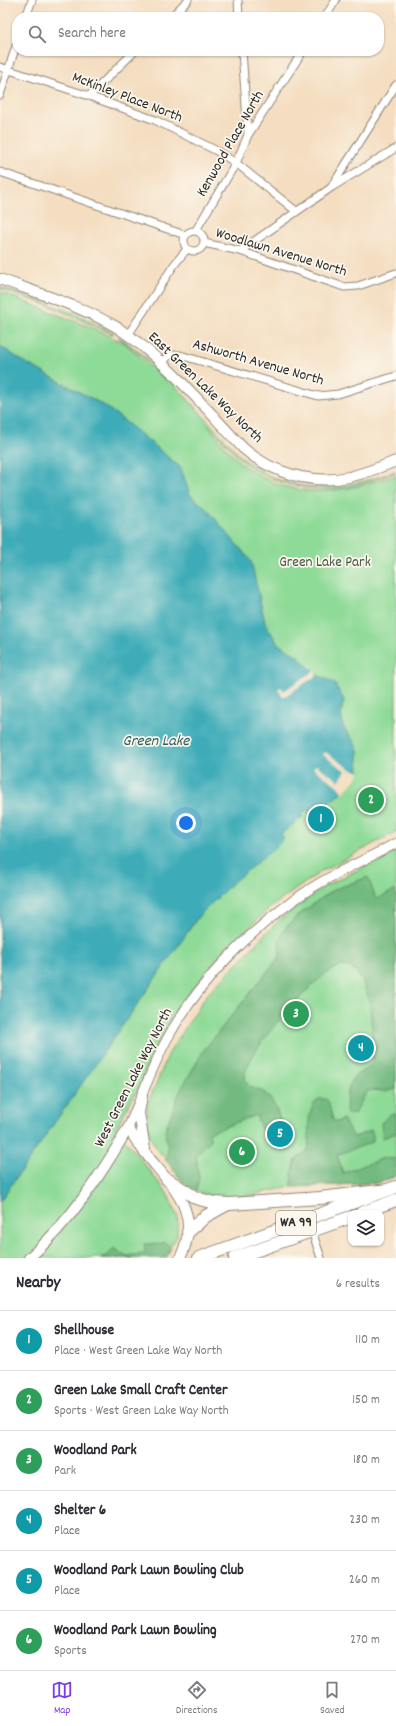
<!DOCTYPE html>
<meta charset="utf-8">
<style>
:root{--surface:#fff;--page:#f7f7f7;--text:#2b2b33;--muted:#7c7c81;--line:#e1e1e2;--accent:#7c3aed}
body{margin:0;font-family:Dekko,sans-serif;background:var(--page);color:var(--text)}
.controls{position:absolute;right:12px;bottom:12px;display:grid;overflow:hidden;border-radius:8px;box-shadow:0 1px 3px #0004}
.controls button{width:36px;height:36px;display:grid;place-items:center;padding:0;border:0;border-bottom:1px solid var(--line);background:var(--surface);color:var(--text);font:20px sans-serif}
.you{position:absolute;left:186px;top:823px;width:14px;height:14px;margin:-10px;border:3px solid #fff;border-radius:50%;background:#1a73e8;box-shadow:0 0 0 6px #1a73e833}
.badge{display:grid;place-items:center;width:26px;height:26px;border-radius:50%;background:var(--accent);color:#fff;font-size:13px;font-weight:700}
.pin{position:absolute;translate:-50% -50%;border:2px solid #fff;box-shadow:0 1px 4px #0006}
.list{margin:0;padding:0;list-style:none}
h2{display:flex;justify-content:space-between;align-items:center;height:52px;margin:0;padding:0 16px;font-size:17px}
h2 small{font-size:13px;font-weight:400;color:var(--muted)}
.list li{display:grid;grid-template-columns:26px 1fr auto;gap:12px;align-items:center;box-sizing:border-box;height:60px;padding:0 16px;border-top:1px solid var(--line)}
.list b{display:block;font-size:15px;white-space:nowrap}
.list p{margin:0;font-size:13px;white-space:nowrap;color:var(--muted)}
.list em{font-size:13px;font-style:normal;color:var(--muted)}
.icon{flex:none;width:22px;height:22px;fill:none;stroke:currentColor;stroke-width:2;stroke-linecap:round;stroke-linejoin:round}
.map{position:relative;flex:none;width:396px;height:1258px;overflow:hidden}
.search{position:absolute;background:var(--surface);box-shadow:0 1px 3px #0004;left:12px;right:12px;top:12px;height:44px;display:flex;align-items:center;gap:10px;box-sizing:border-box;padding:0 14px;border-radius:16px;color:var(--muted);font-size:15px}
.sheet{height:412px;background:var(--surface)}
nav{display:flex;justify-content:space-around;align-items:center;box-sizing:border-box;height:56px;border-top:1px solid var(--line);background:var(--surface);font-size:11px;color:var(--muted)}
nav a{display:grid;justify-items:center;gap:2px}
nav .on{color:var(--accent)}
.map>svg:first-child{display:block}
</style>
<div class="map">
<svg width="396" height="1258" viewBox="0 0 396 1258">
<rect width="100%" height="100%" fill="#fbf7ec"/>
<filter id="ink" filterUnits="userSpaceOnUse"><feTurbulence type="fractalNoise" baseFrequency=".025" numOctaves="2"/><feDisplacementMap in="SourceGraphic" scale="8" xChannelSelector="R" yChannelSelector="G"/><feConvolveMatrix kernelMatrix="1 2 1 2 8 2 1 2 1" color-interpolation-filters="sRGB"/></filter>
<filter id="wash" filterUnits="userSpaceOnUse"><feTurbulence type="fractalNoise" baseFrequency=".012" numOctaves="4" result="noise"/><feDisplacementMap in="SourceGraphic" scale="16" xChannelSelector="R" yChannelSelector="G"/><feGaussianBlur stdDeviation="0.9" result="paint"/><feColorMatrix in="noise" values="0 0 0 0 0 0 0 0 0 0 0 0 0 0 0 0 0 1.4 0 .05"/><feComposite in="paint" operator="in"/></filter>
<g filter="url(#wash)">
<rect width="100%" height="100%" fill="#f4ddc0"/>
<path fill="#8eda97" stroke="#5c8261" d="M0,287L74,313L114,333L112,334L50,306L0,289Z
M0,292L90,327L124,343L168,382L150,363L118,337L123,339L159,368L239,455C290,499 337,491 396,471V472C381,478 365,483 349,487C319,493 273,485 249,466C233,454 222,437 207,425C219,439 232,457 247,468C296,502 343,493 396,475V832L322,871L306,882L271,907L227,948L176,1009L152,1053L141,1083L116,1128L167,1193L178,1217L177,1236L169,1248L139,1258H0V1201L198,917L281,834L303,816L302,814L307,810L312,815L342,792L356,746C345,726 337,726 344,700L334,683L317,675L298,656L278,644L265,623L259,595L222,530L206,508L190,495L181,468L136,430L105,406L24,362L0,346Z
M396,851V1176L377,1183L292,1187L240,1197H215L199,1192L183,1182L156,1147L150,1137L148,1126L147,1105L169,1053L206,996L267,932L279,920L325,886Z"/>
<path fill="#72ba80" stroke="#4e7256" d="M368,877L376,899L396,890V1089C385,1093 377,1089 367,1091L355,1113L347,1114C345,1105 347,1086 353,1078C358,1072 368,1070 373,1062C371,1034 375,992 355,971C350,966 342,965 335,968C314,977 244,1054 245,1076C246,1092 258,1086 266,1094C273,1100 277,1112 281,1121L279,1125L262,1131L256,1115L208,1133L211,1140L196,1155L199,1179L196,1191L183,1182L166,1160L168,1150L165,1130L180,1091L204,1050L280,956L279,942L284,930L297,916L333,890Z
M319,1099H325L328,1101L333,1120L337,1122L343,1119L351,1134L355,1137L371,1130L373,1135V1142L337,1155L343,1173L384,1158L396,1159V1176L377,1183L292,1187V1174L296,1159L308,1150C311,1133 304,1110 319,1099Z
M396,1114V1133L383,1138L381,1123L389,1115Z
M166,1243L171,1248L166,1258H98L107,1256L114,1248L125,1256L141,1254L145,1252L144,1244Z"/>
<path fill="#3cacb8" stroke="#346c72" d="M0,346L24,362L105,406L136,430L181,468L190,495L206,508L251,561L265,623L278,644L298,656L317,675L334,683L344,700L341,712L343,728L354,741L358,751L359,772L342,792L312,816L307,810L302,814L303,816L281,834L284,838L275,848L232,883L198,917L0,1201Z"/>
<path fill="#f4ddc0" d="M314,671L317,675L283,697L278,689L281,687L284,691Z
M325,752L349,768L359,772L358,776L343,793L337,785L313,768L316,765L339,781L346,771L323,755Z"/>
</g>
<g filter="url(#ink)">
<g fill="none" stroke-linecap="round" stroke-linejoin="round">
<g stroke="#908476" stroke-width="9">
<path id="minor" d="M238,0L239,17
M26,17L32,0
M171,17L188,0
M325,17L336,0
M242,51L248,134
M0,67L89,96L155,120L215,150L236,163L296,211
M0,95L17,43
M89,96L135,51
M0,172L185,235
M332,186L396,85
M196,230L236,163L248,135L303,51
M184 241a10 10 0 1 1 20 0a10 10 0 1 1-20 0Z
M204,243L240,251L344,287L358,286L396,273
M240,251L332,187L396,148
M128,335L174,265L187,249
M161,362L170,355H180L318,396L338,394L396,376
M312,1231L321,1258"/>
</g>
<g stroke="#908476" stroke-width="11">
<path id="tertiary" d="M128,1128C141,1098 152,1067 167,1039C200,979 254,926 310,889C338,871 368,859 396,843"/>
</g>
<g stroke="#908476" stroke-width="12">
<path id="secondary" d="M0,279C40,294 81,306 118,328C163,357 206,409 243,448C271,473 312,485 349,477C365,473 381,467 396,461
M142,1096L139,1113L145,1149
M29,1258C70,1222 101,1175 128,1128C134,1137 140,1147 147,1155C173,1188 203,1213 180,1258"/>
</g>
<g stroke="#908476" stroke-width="14">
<path id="trunk" d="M167,1179L196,1198L214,1203L229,1204L320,1198L388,1190
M361,1213L396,1200
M188,1232L206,1216L226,1205
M199,1258L396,1187
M235,1258L351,1217"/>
</g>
<use href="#minor" stroke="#fff" stroke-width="7"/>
<use href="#tertiary" stroke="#fff" stroke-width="9"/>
<use href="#secondary" stroke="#fff" stroke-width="10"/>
<use href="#trunk" stroke="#fff" stroke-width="12"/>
</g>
</g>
<g text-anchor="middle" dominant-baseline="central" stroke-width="3.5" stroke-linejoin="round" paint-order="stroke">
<rect fill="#fbf7ec" stroke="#696865" stroke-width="1" x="276" y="1211" width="40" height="24" rx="3"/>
<g font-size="14" font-weight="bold" fill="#2b2b2b">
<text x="296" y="1223">WA 99</text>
</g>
<g font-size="15" fill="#2b2b2b" stroke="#fbf7ec">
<text transform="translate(127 98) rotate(21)">McKinley Place North</text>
<text transform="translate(231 144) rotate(-60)">Kenwood Place North</text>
<text transform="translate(281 253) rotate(17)">Woodlawn Avenue North</text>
<text transform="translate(258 363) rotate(16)">Ashworth Avenue North</text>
<text transform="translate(205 388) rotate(44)">East Green Lake Way North</text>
<text transform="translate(134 1078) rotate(-63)">West Green Lake Way North</text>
</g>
<g font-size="15" fill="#445746" stroke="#fbf7ec">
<text x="325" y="563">Green Lake Park</text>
</g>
<g font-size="16" font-style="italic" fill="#325f63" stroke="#fbf7ec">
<text x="156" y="741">Green Lake</text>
</g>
</g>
</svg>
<div class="controls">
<button><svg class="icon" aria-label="layers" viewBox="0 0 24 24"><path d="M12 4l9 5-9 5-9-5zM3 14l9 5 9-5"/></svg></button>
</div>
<div class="you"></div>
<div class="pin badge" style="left:321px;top:819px;background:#0f9aa8">1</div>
<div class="pin badge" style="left:371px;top:800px;background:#2e9e5b">2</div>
<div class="pin badge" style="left:296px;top:1014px;background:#2e9e5b">3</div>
<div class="pin badge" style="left:361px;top:1048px;background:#0f9aa8">4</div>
<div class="pin badge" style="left:280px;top:1134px;background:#0f9aa8">5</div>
<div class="pin badge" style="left:242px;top:1152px;background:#2e9e5b">6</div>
<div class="search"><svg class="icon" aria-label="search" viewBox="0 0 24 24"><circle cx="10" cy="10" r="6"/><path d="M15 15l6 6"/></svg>Search here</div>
</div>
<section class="sheet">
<h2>Nearby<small>6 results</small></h2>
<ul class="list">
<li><span class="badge" style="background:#0f9aa8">1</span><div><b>Shellhouse</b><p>Place · West Green Lake Way North</p></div><em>110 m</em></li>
<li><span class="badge" style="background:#2e9e5b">2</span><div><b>Green Lake Small Craft Center</b><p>Sports · West Green Lake Way North</p></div><em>150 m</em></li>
<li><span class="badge" style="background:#2e9e5b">3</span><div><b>Woodland Park</b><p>Park</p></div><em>180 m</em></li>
<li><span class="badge" style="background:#0f9aa8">4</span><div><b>Shelter 6</b><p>Place</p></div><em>230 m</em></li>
<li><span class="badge" style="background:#0f9aa8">5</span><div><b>Woodland Park Lawn Bowling Club</b><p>Place</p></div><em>260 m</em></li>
<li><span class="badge" style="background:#2e9e5b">6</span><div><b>Woodland Park Lawn Bowling</b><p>Sports</p></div><em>270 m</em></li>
</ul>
</section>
<nav>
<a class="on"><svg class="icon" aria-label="map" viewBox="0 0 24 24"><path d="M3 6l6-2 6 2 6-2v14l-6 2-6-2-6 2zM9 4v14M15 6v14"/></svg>Map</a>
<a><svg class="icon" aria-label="directions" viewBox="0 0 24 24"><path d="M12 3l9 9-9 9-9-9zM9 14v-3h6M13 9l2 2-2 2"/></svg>Directions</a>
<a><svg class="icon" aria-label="saved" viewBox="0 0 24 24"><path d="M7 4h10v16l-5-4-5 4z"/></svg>Saved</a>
</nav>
